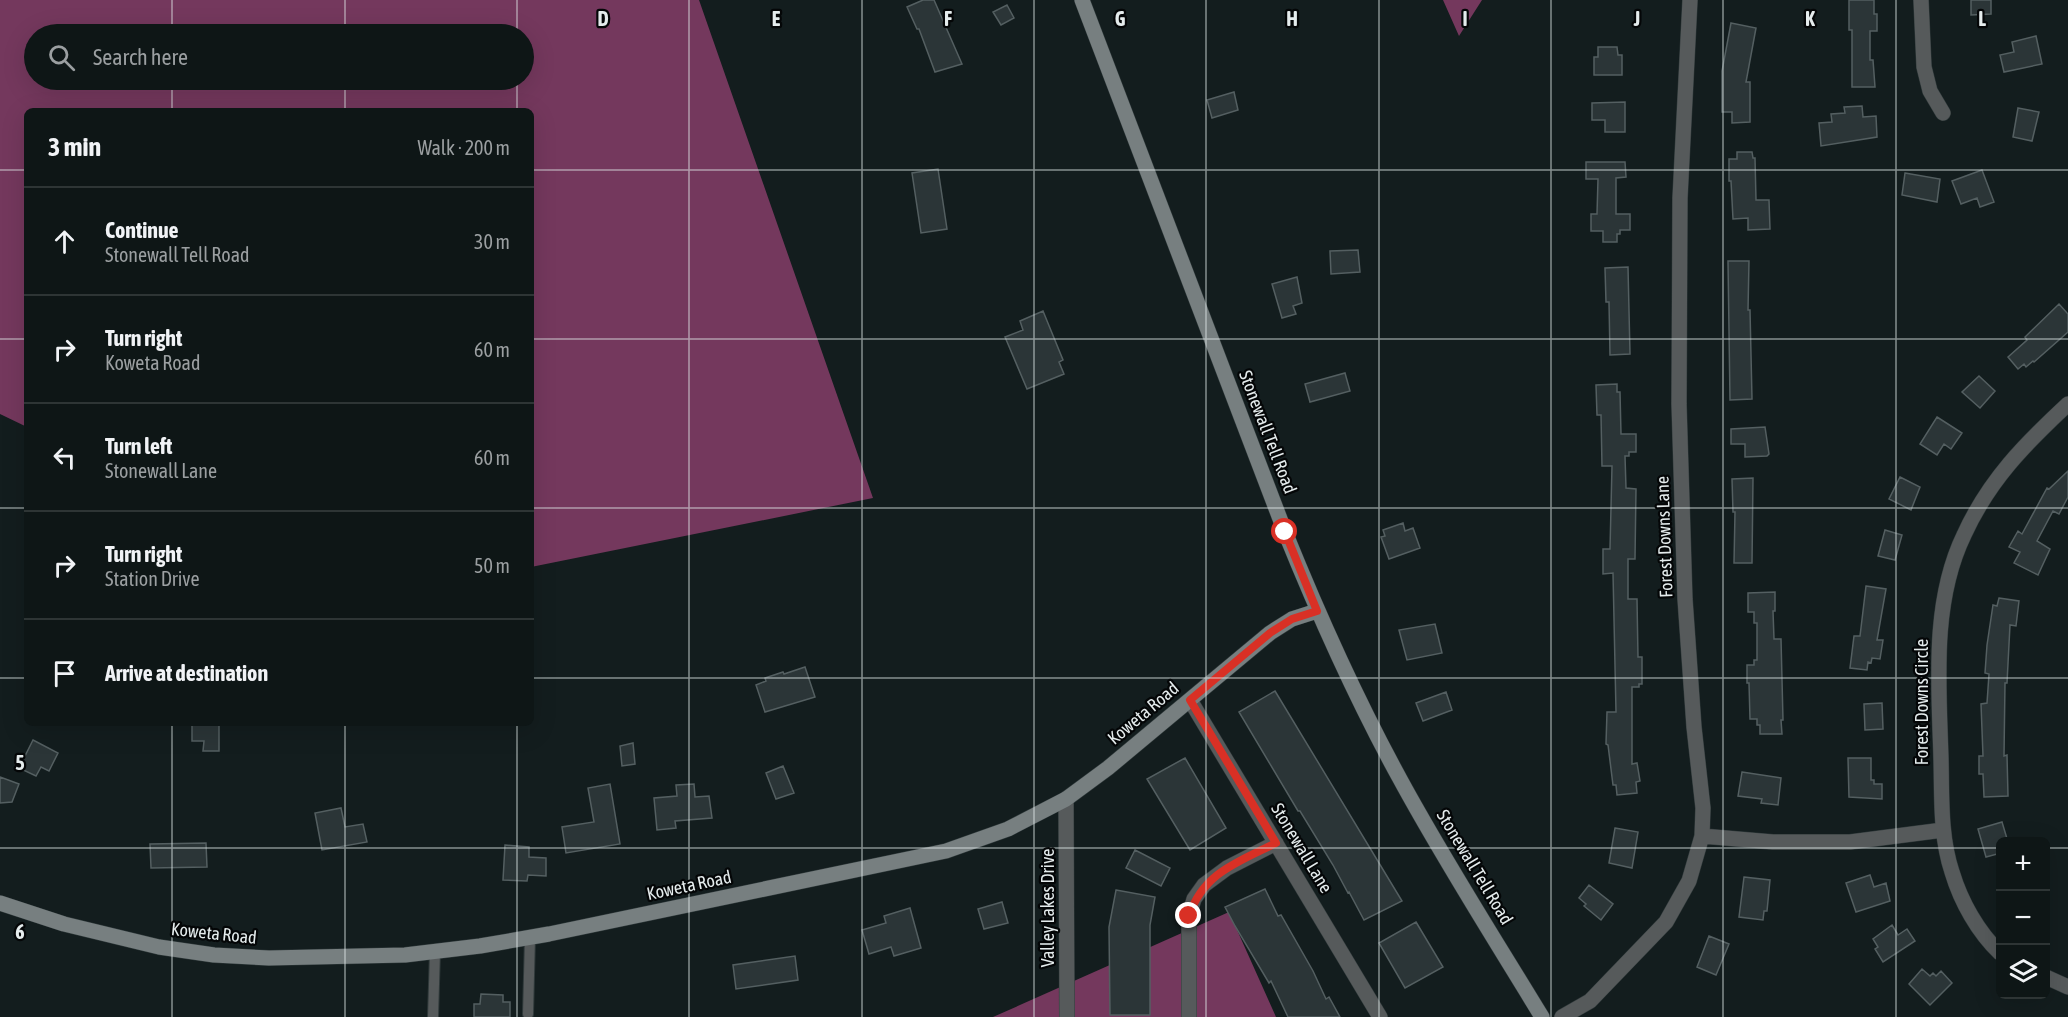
<!DOCTYPE html>
<meta charset="utf-8">
<style>
:root{--surface:#0e1616;--page:#1c2323;--text:#f1f3f6;--muted:#9b9fa1;--line:#2e3535}
body{margin:0;font-family:"Asap Condensed",sans-serif;background:var(--page);color:var(--text)}
.controls{position:absolute;right:18px;bottom:18px;display:grid;overflow:hidden;border-radius:9px;box-shadow:0 6px 24px #0002}
.controls button{width:54px;height:54px;display:grid;place-items:center;padding:0;border:0;border-bottom:2px solid var(--line);background:var(--surface);color:var(--text);font:30px sans-serif}
.stop{position:absolute;width:18px;height:18px;margin:-14px;border:4px solid #d93025;border-radius:50%;background:#fff}
.stop.end{background:#d93025;border-color:#fff;box-shadow:0 2px 6px #0008}
.list{margin:0;padding:0;list-style:none}
h2{display:flex;justify-content:space-between;align-items:center;height:78px;margin:0;padding:0 24px;font-size:26px}
h2 small{font-size:20px;font-weight:400;color:var(--muted)}
.list li{display:grid;grid-template-columns:39px 1fr auto;gap:18px;align-items:center;box-sizing:border-box;height:108px;padding:0 24px;border-top:2px solid var(--line)}
.list b{display:block;font-size:22px;white-space:nowrap}
.list p{margin:0;font-size:20px;white-space:nowrap;color:var(--muted)}
.list em{font-size:20px;font-style:normal;color:var(--muted)}
.icon{flex:none;width:33px;height:33px;fill:none;stroke:currentColor;stroke-width:2;stroke-linecap:round;stroke-linejoin:round}
.map{position:relative;flex:none;width:2068px;height:1017px;overflow:hidden}
.search{position:absolute;background:var(--surface);box-shadow:0 6px 24px #0002;left:24px;top:24px;width:510px;height:66px;display:flex;align-items:center;gap:15px;box-sizing:border-box;padding:0 21px;border-radius:33px;color:var(--muted);font-size:22px}
.panel{position:absolute;background:var(--surface);box-shadow:0 6px 24px #0002;left:24px;top:108px;width:510px;height:618px;border-radius:9px}
.map>svg:first-child{display:block}
</style>
<div class="map">
<svg width="2068" height="1017" viewBox="0 0 2068 1017">
<rect width="100%" height="100%" fill="#131d1e"/>
<path fill="#74385d" fill-rule="evenodd" d="M0,0H699L873,498L531,567V111H27V427L0,414ZM524,34V80H34V34Z
M1443,0H1482L1459,36Z
M1229,912L1276,1017H993Z"/>
<path fill="#2b3537" stroke="#545f61" stroke-width="1.5" d="M923,0H934L962,64L935,72L919,29H917L907,7Z
M1849,0H1874V14H1877V31H1870V60H1873L1875,87H1852V30H1849Z
M1971,0H1991V14L1971,15Z
M1007,5L1014,18L1001,25L993,12Z
M1731,23L1756,28L1746,82H1750V122L1732,123V112H1722V71Z
M2036,36L2042,64L2004,72L2000,55L2014,52L2012,42Z
M1598,47H1617L1618,55H1622V75H1594V57H1598Z
M1234,92L1238,110L1212,118L1207,100Z
M1625,102V132H1605V120H1592V103Z
M1862,106L1863,117L1876,116L1877,137L1821,146L1819,123L1832,122L1831,114L1845,113L1844,107Z
M2018,108L2039,112L2032,141L2013,137Z
M1737,152H1752L1753,158H1755L1756,200H1769L1770,229L1748,230V218L1733,219L1731,181H1729V159H1737Z
M1586,162H1625L1626,177L1616,178V214H1630V230H1620V234H1617V242H1603V231H1591V214H1597L1598,179H1586Z
M938,169L947,229L921,233L912,173Z
M1982,170L1994,202L1980,207L1977,198L1961,204L1952,181Z
M1905,173L1940,179L1937,202L1902,195Z
M1358,250L1360,272L1331,274L1330,251Z
M1728,261H1749L1748,310H1750L1752,399L1730,400Z
M1628,267L1630,354L1610,355L1609,302H1606L1605,268Z
M1297,277L1302,303L1293,306L1296,314L1282,318L1272,284Z
M2059,304L2068,314V332L2034,362L2033,361L2026,367L2024,364L2018,369L2008,357L2027,340L2025,337Z
M1043,311L1063,360L1059,362L1064,374L1027,389L1005,337L1023,330L1020,321Z
M1345,373L1350,391L1310,402L1305,384Z
M1979,376L1995,391L1980,408L1962,392Z
M1617,384V392H1620L1621,434H1636V452H1629V456H1625L1626,488L1636,489L1635,559H1628V599H1637L1638,657H1642V684H1639V687H1632V764L1637,763L1640,781L1636,782L1637,793L1617,795L1616,785H1613L1608,745L1606,744L1607,712H1616L1613,573L1603,574V549H1610L1612,466H1602L1601,415H1597L1596,385Z
M1937,417L1962,433L1951,449L1944,444L1937,455L1920,444Z
M1765,427L1769,454L1767,456L1745,457V444H1731V429Z
M2068,471V497L2059,514L2053,511L2037,541L2050,549L2038,575L2014,563L2020,552L2009,547L2018,531L2022,534L2047,488L2049,489Z
M1900,477L1920,487L1911,510L1889,499Z
M1753,478L1752,563H1734L1735,512H1733L1732,479Z
M1403,523L1405,531L1413,528L1420,548L1389,559L1381,537L1385,536L1383,530Z
M1885,530L1902,535L1895,560L1878,556Z
M1866,586L1886,589L1877,640H1883L1880,659L1872,658L1871,663L1868,662L1867,670L1850,668L1854,636H1860Z
M1775,592V611H1773L1774,639H1781L1783,720H1781L1782,734H1760V725H1757V719H1750L1749,683H1747V665H1754V660H1757V623H1754V612H1748V593Z
M1999,598L2019,601L2016,626L2010,625L2007,683H2005L2004,756L2007,755L2008,796L1984,797L1983,774H1979V756H1983L1981,704L1987,703L1989,674L1985,673L1987,645L1993,605L1997,606Z
M1435,624L1442,653L1407,660L1399,630Z
M805,667L815,697L765,712L756,685L766,681L765,678L783,672L784,674Z
M1275,691L1402,901L1364,920L1349,892L1348,893L1333,865L1300,811H1298L1239,712Z
M1446,692L1452,710L1423,721L1416,703Z
M1882,703L1883,729L1865,730L1864,704Z
M192,724H219V751H203L204,741H192Z
M33,740L58,753L49,771L41,767L36,776L19,768Z
M633,743L635,764L622,766L620,746Z
M1185,758L1226,828L1190,850L1147,779Z
M1848,758H1871V780H1874V784H1882V799L1849,797Z
M783,766L794,793L776,799L766,773Z
M1742,772L1781,778L1778,805L1761,803L1762,799L1738,796Z
M0,777L19,784L12,802L0,803Z
M610,784L620,844L566,853L562,827L594,822L588,788Z
M694,784L695,797L709,796L712,818L675,821L676,828L657,830L654,798L677,796L676,785Z
M341,808L345,827L363,824L367,842L322,850L315,813Z
M2002,822L2008,842H2001V853L1986,857L1978,829Z
M1615,828L1638,832L1632,868L1609,863Z
M206,843L207,867L151,868L150,844Z
M505,845L529,847V857L546,858V876L528,875L527,881L503,880Z
M1135,850L1170,868L1161,886L1126,868Z
M1870,875L1874,887L1886,883L1890,901L1856,912L1846,883Z
M1744,877L1770,880L1767,911H1764L1763,920L1739,917Z
M1589,885L1613,904L1601,920L1584,906L1586,904L1579,898Z
M1265,889L1278,916L1281,915L1313,971L1326,999L1329,997L1340,1017H1288L1271,981L1269,983L1235,926L1225,907Z
M1116,890L1155,897L1150,925V1015H1110L1109,927Z
M1002,902L1008,923L984,929L978,909Z
M910,908L921,948L894,956L891,947L869,954L862,930L886,923L884,916Z
M1416,922L1443,967L1405,988L1379,943Z
M1892,925L1898,935L1907,929L1915,941L1883,962L1875,949L1878,947L1873,939Z
M1709,936L1729,944L1716,975L1697,967Z
M795,956L798,980L736,989L733,965Z
M1922,969L1930,976L1933,973L1936,976L1941,971L1952,983L1930,1005L1909,984Z
M481,994L503,995V1002H510V1017H474V1004H480Z"/>
<g fill="none" stroke-linecap="round" stroke-linejoin="round">
<g stroke="#303a3b" stroke-width="12">
<path id="lane" d="M528,1014L530,937
M433,1017L435,951"/>
</g>
<g stroke="#303a3b" stroke-width="16">
<path id="street" d="M1921,0L1924,67L1930,91L1943,113
M1190,700L1380,1017
M1066,799L1067,1017
M1702,836L1773,842H1850L1943,830
M2000,953C1978,932 1961,902 1952,872C1940,836 1942,797 1941,759C1939,686 1931,603 1964,535C1989,480 2025,444 2068,404
M2046,977L2068,987
M1189,1017V916L1194,899L1204,885L1227,868L1276,843
M1562,1017L1590,1001L1666,922L1689,881L1702,836L1703,808L1694,727L1685,599L1679,404L1680,198L1690,0"/>
</g>
<g stroke="#303a3b" stroke-width="16">
<path id="secondary" d="M1082,0L1285,532C1319,616 1356,699 1400,779C1444,860 1494,938 1542,1017
M0,903L64,924L159,947L214,955L269,958L405,955L480,946L549,934L946,851L1008,829L1066,799L1108,768L1270,633L1292,619L1317,611"/>
</g>
<use href="#lane" stroke="#565a5b" stroke-width="10"/>
<use href="#street" stroke="#565a5b" stroke-width="15"/>
<use href="#secondary" stroke="#777f80" stroke-width="15"/>
</g>
<g fill="none" stroke-linecap="round" stroke-linejoin="round">
<path stroke="#d93025" stroke-width="8" d="M1189,916C1203,873 1238,862 1276,843L1190,700L1270,633L1292,619L1317,611L1285,532"/>
</g>
<path fill="none" stroke="#e5eced" stroke-width="1.5" stroke-opacity="0.55" d="M172,0V34M345,0V34M517,0V34M689,0V1017M862,0V1017M1034,0V1017M1206,0V1017M1379,0V1017M1551,0V1017M1723,0V1017M1896,0V1017M172,80V111M345,80V111M517,80V111M0,170H27M531,170H2068M0,339H27M531,339H2068M0,508H27M531,508H2068M0,678H27M531,678H2068M172,723V1017M345,723V1017M517,723V1017M0,848H2000M2046,848H2068"/>
<g text-anchor="middle" dominant-baseline="central" stroke-width="4.5" stroke-linejoin="round" paint-order="stroke">
<g font-size="18" fill="#e5eced" stroke="#040607">
<text transform="translate(1268 432) rotate(69)">Stonewall Tell Road</text>
<text transform="translate(1664 537) rotate(-92)">Forest Downs Lane</text>
<text transform="translate(1921 702) rotate(-90)">Forest Downs Circle</text>
<text transform="translate(1143 713) rotate(-40)">Koweta Road</text>
<text transform="translate(1302 848) rotate(59)">Stonewall Lane</text>
<text transform="translate(1475 867) rotate(59)">Stonewall Tell Road</text>
<text transform="translate(689 885) rotate(-12)">Koweta Road</text>
<text transform="translate(1047 908) rotate(-90)">Valley Lakes Drive</text>
<text transform="translate(214 933) rotate(6)">Koweta Road</text>
</g>
</g>
<g font-size="20" text-anchor="middle" font-weight="bold" fill="#e5eced" stroke="#040607" stroke-width="4.5" stroke-linejoin="round" paint-order="stroke">
<text x="603" y="26">D</text>
<text x="776" y="26">E</text>
<text x="948" y="26">F</text>
<text x="1120" y="26">G</text>
<text x="1292" y="26">H</text>
<text x="1465" y="26">I</text>
<text x="1637" y="26">J</text>
<text x="1810" y="26">K</text>
<text x="1982" y="26">L</text>
<text x="20" y="770">5</text>
<text x="20" y="939">6</text>
</g>
</svg>
<div class="controls">
<button>+</button>
<button>−</button>
<button><svg class="icon" aria-label="layers" viewBox="0 0 24 24"><path d="M12 4l9 5-9 5-9-5zM3 14l9 5 9-5"/></svg></button>
</div>
<div class="stop" style="left:1285px;top:532px"></div>
<div class="stop end" style="left:1189px;top:916px"></div>
<div class="search"><svg class="icon" aria-label="search" viewBox="0 0 24 24"><circle cx="10" cy="10" r="6"/><path d="M15 15l6 6"/></svg>Search here</div>
<section class="panel">
<h2>3 min<small>Walk · 200 m</small></h2>
<ul class="list">
<li><svg class="icon" aria-label="ahead" viewBox="0 0 24 24"><path d="M12 20V5M6 11l6-6 6 6"/></svg><div><b>Continue</b><p>Stonewall Tell Road</p></div><em>30 m</em></li>
<li><svg class="icon" aria-label="right" viewBox="0 0 24 24"><path d="M7 20v-9h11M14 6l5 5-5 5"/></svg><div><b>Turn right</b><p>Koweta Road</p></div><em>60 m</em></li>
<li><svg class="icon" aria-label="left" viewBox="0 0 24 24"><path d="M17 20v-9H6M10 6l-5 5 5 5"/></svg><div><b>Turn left</b><p>Stonewall Lane</p></div><em>60 m</em></li>
<li><svg class="icon" aria-label="right" viewBox="0 0 24 24"><path d="M7 20v-9h11M14 6l5 5-5 5"/></svg><div><b>Turn right</b><p>Station Drive</p></div><em>50 m</em></li>
<li><svg class="icon" aria-label="arrive" viewBox="0 0 24 24"><path d="M6 21V4h12l-3 4 3 4H6"/></svg><div><b>Arrive at destination</b></div></li>
</ul>
</section>
</div>
